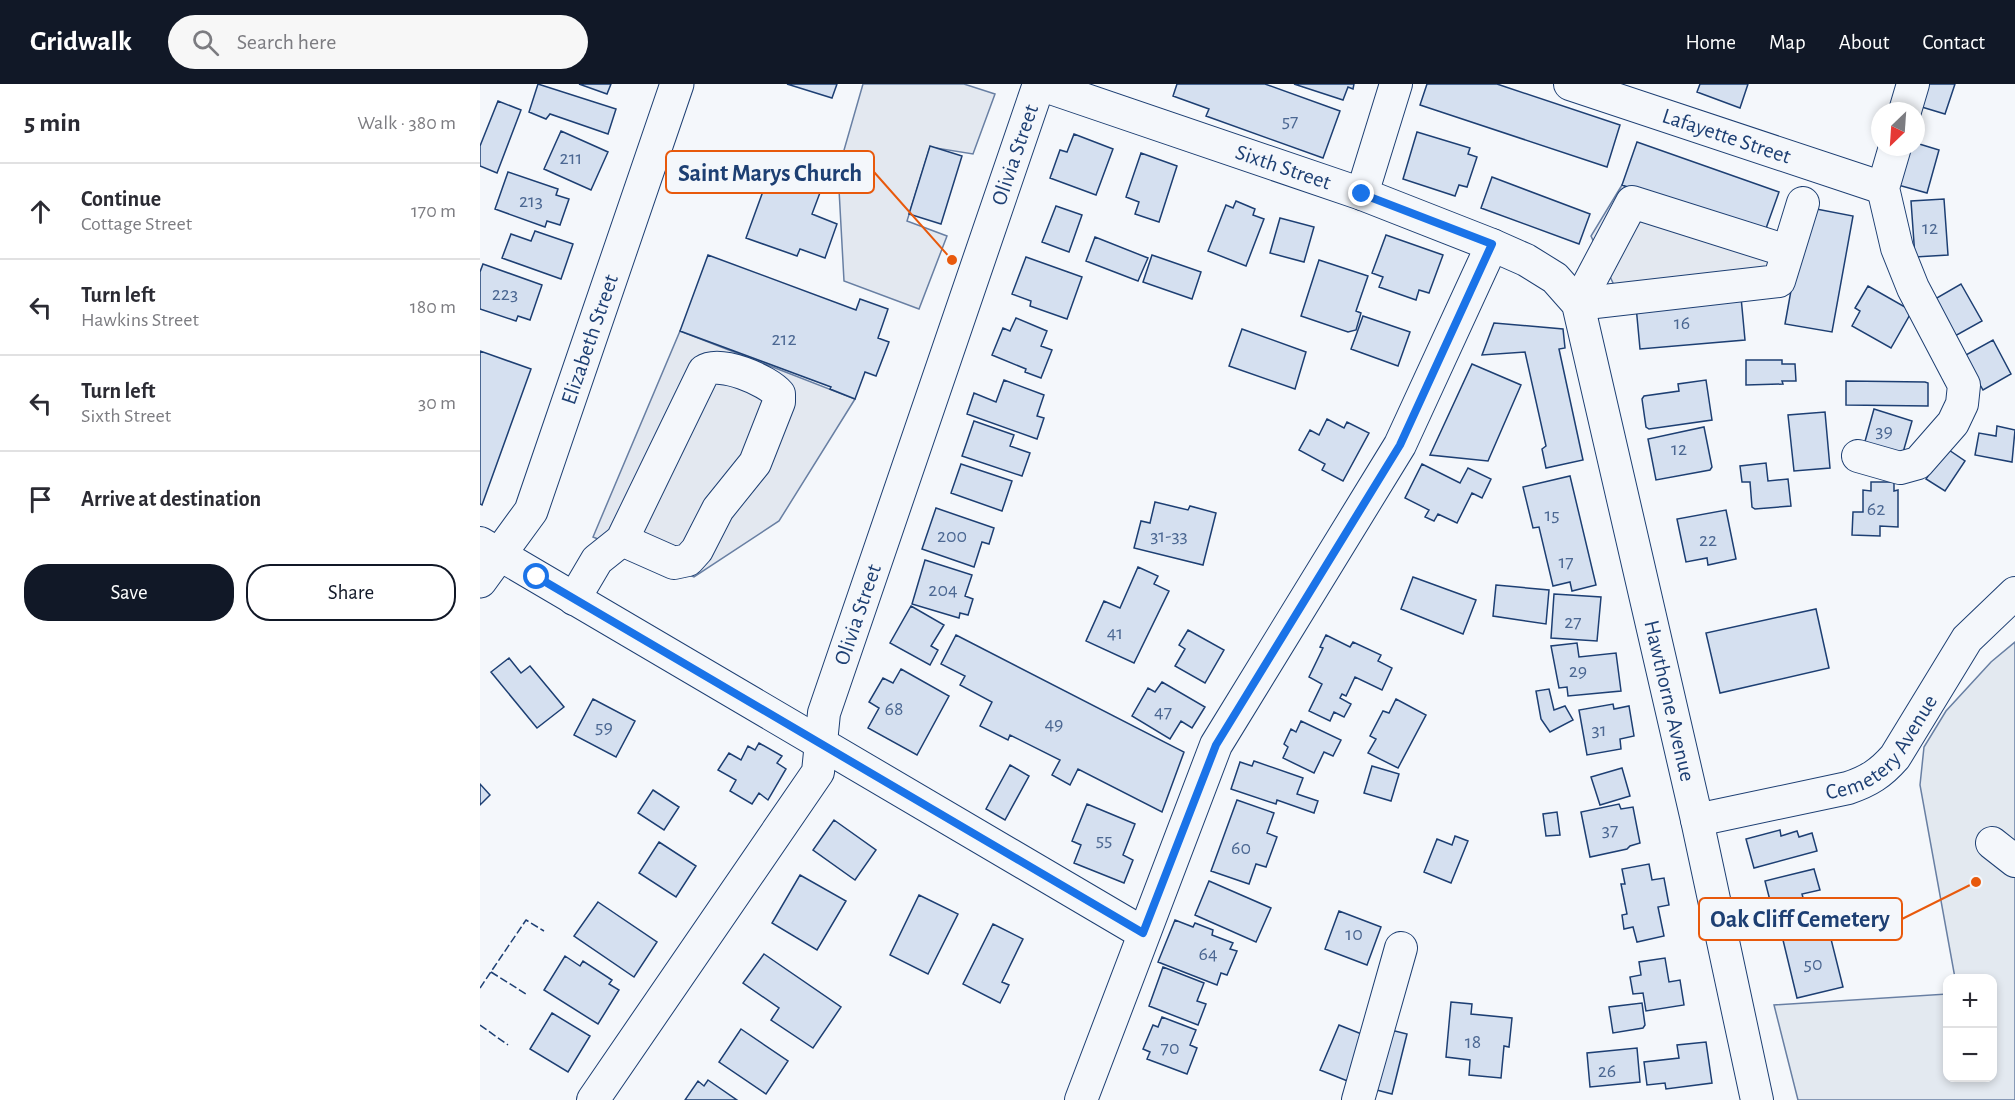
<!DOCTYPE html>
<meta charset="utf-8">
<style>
:root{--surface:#fff;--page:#f7f7f7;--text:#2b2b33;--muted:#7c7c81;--line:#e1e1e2;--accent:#111827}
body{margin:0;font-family:"Alegreya Sans",sans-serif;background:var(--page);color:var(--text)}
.controls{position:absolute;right:18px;bottom:18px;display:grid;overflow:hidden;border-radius:12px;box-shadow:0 3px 9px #0003}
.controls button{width:54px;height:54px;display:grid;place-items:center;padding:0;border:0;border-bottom:2px solid var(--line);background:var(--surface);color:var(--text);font:30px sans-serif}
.compass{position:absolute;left:1391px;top:18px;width:54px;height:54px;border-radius:50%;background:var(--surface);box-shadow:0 3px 9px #0003;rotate:205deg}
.stop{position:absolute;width:18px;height:18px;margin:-14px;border:4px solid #1a73e8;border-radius:50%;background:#fff}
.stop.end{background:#1a73e8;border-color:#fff;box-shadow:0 2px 6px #0008}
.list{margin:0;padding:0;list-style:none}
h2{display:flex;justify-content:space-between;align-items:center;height:78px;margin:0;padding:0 24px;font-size:26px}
h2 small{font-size:20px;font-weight:400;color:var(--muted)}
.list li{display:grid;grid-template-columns:39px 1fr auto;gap:18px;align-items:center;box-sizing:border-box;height:96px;padding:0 24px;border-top:2px solid var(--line)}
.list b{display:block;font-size:22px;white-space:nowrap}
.list p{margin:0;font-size:20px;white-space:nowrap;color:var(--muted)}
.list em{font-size:20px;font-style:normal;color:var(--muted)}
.actions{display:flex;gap:12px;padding:18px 24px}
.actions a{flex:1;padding:14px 0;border:2px solid var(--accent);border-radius:24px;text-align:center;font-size:21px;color:var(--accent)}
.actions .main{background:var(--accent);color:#fff}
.icon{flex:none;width:33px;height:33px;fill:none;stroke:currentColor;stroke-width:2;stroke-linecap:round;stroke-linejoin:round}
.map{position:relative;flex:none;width:1535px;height:1016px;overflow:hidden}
header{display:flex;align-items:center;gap:36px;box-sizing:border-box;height:84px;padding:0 30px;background:var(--accent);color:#fff}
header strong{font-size:28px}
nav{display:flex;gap:33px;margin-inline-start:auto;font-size:21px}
.search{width:420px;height:54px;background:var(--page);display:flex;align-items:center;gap:15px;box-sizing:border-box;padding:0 21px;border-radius:33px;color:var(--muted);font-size:22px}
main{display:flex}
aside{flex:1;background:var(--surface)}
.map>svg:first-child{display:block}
</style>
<header>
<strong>Gridwalk</strong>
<div class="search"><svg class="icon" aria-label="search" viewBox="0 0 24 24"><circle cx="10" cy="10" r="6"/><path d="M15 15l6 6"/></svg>Search here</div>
<nav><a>Home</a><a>Map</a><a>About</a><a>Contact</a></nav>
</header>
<main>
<aside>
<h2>5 min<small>Walk · 380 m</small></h2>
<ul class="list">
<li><svg class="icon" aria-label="ahead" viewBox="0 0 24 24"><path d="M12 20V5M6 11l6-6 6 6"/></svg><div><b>Continue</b><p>Cottage Street</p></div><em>170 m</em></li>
<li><svg class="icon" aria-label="left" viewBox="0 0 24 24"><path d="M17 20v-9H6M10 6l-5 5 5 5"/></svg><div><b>Turn left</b><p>Hawkins Street</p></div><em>180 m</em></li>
<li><svg class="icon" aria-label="left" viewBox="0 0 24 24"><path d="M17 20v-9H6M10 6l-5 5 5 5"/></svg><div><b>Turn left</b><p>Sixth Street</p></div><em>30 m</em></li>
<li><svg class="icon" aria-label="arrive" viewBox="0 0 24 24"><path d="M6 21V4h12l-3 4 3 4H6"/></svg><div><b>Arrive at destination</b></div></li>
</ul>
<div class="actions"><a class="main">Save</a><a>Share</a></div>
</aside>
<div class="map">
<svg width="1535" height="1016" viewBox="0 0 1535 1016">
<rect width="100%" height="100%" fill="#f4f7fb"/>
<path fill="#e3e9f0" stroke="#687fa3" stroke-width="1.5" d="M1535,558V1016H1318L1294,921L1467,910L1468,994H1512V894H1475L1440,701L1444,663L1466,627L1511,578Z"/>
<path fill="#e3e8f0" stroke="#687fa3" stroke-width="1.5" d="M383,0H484L515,10L493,70L450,63L427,137L467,152L439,225L364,197L358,87Z
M1142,101L1306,154L1297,212L1141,216L1111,152Z
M200,247L375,315L299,437L214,493L113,453Z"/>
<path fill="#d5e0f0" stroke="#1d3f73" stroke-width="1.5" d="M58,0L136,25L128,50L70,30L66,35L49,28Z
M99,0H131L127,10Z
M307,0H357L352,14Z
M697,0H785L860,27L843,74L726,32L729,25L693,12Z
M814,0H874L873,5L868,3L863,16Z
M947,0H1017L1140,41L1127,83L940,21Z
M1220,0H1268L1260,24L1217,8Z
M1441,0H1475L1465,30L1435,21Z
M18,17L41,26L17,89L0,82V62Z
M81,47L128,68L111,106L64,85Z
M937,48L990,64L988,70L997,73L987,103L979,101L975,112L923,95Z
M594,50L633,65L616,111L570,94L580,66L587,68Z
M1157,58L1299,108L1284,150L1142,101Z
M1436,59L1459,66L1447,109L1418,101L1429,63H1436Z
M450,62L482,72L461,140L429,130Z
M661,69L697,82L679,138L655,130L659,118L646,113Z
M28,88L78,105L76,111L89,115L80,141L67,137L65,143L15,125Z
M290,88L341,106L332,130L357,140L345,174L320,165L317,172L266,154Z
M1012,93L1110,130L1099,160L1001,124Z
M1464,115L1468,171L1435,173L1431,117Z
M756,117L775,125L773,131L784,135L766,182L728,167L746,121L753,124Z
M576,122L602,131L589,168L562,158Z
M1326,123L1373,132L1352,248L1305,240Z
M800,134L834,143L824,178L790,169Z
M55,147L93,160L81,195L22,174L31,150L51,157Z
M906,151L963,171L949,209L939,206L936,216L899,203L903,193L892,189Z
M615,153L668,174L658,197L606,177Z
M228,171L376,226L380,215L408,225L398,254L409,258L396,292L385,288L375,315L350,305L351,303L200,247Z
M672,171L721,188L712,215L663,198Z
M546,173L602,193L587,235L550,222L551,217L532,210Z
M839,176L888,192L876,227L881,229L876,246L868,248L821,232Z
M3,180L62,201L50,236L38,232L36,237L0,225V188Z
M1481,200L1502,237L1475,252L1455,215Z
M1388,202L1432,227L1411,264L1372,242L1380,227L1375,224Z
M1261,213L1265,256L1160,265L1156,222Z
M883,232L930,248L918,282L871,265Z
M536,234L567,247L561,262L572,266L561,294L545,288L546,285L512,271L523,244L530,247Z
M1014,239L1083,245L1085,264L1079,265L1103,376L1066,384L1062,365L1066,362L1045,268L1002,271Z
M762,245L826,268L815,305L749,282Z
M1513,256L1531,290L1503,306L1484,272Z
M0,267L51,285L2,421L0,420Z
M1266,276H1302V280H1315L1316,297H1302L1303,300L1266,301Z
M992,280L1041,301L1008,377L950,371Z
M524,296L564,311L557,332L564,334L557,355L487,330L494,309L516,318Z
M1226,296L1232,336L1169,345L1166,343L1162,315L1164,312L1199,307L1198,300Z
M1366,297L1445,298L1448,299V322L1366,321Z
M1394,325L1432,337L1422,372L1384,361Z
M1345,328L1350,384L1314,387L1308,331Z
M847,335L864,344L867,338L889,349L863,397L842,386L845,380L819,366L830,346L839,351Z
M494,337L534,351L530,362L550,369L542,392L482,372Z
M1517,342L1535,346L1532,378L1495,371L1499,349L1516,352Z
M1224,343L1232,383L1230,386L1176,396L1168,355Z
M1466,364L1485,377L1465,407L1446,395Z
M1286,379L1288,397L1308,395L1311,422L1275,425L1272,423L1270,398H1262L1260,382Z
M481,380L532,397L522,427L471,409Z
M942,380L980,399L988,384L1011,395L1002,414L992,409L977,439L958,430L954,437L945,433L949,426L925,414Z
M1090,392L1116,501L1092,507L1090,498L1073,502L1059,443L1053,444L1043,403Z
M1391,398H1414V407L1418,406V443L1400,442V452L1372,451L1373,428H1383V406L1391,407Z
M675,418L708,426L710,422L736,429L723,481L654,464L661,437L670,439Z
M456,424L514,444L509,460L502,458L494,483L442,465Z
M1246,426L1256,475L1228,481L1227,474L1206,478L1197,435Z
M445,476L492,491L485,512L493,515L488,531L480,529L479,534L432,520Z
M658,483L678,492L674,500L689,507L654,579L606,557L624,517L640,524Z
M933,493L996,516L983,550L921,525Z
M1016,501L1069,506L1066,540L1013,532Z
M1074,510L1121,513L1117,557L1071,554Z
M431,522L464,541L451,562L458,566L450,581L410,559Z
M1336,525L1349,584L1240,609L1226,549Z
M708,546L744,566L725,599L695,582L705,565L699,561Z
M476,551L704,668L682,728L598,685L590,701L572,691L580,676L530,651L528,656L500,642L512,618L480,601L485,592L461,580Z
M846,551L870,563L873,558L901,571L898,577L912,584L902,606L875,593L866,612L862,610L860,614L871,620L864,633L854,628L850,637L829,627L842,600L829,593L843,564L840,563Z
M1097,559L1099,573L1136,569L1141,607L1088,612L1087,603L1079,604L1071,562Z
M29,574L41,589L50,582L84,623L57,644L11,588Z
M421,585L469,612L437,671L388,644L399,624L389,618L403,594L413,599Z
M682,598L725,623L712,644L701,637L690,655L652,632L668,604L675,608Z
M1069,605L1074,626L1085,622L1093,636L1070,648L1061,635L1056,607Z
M113,615L155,637L136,673L94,651Z
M916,615L946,631L918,684L888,669L896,655L890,652L903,627L909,629Z
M1133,620L1134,625L1149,622L1154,652L1140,655L1141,665L1107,671L1099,626Z
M821,637L861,656L853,672L844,668L834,689L803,674L808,663L804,660L811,645L816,648Z
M279,659L302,672L297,679L306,685L288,716L279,709L272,720L250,707L256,696L238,686L249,669L261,676L268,662L275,666Z
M774,677L823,694L817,710L838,717L834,729L797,716L796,720L751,705L760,678L772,682Z
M530,681L549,692L525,736L506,725Z
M892,682L919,690L911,717L884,709Z
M1142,684L1150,712L1120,721L1111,693Z
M0,700L10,711L0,721Z
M173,706L199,723L184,746L158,729Z
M757,716L794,729L787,749L797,753L786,783L776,780L769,800L731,787Z
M607,720L655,740L643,771L653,776L644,799L594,779L601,761L592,757Z
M1139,720L1141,725L1153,723L1160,759L1150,762L1147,765L1110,773L1101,728Z
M1077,728L1080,751L1066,752L1063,730Z
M354,736L396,766L375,796L333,766Z
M1300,746L1301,752L1317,747L1319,753L1332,749L1337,767L1274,784L1266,755Z
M975,752L988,757L971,799L944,788L957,755L972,761Z
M179,758L216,782L196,813L159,789Z
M1169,780L1172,796L1184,794L1189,821L1178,823L1184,852L1157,858L1153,843L1144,845L1142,831L1147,830L1141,800H1145L1142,785Z
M1334,785L1340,806L1322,810L1328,832L1296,840L1285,797Z
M320,791L366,817L337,866L292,839Z
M729,797L791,824L776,858L715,831Z
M439,811L478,830L448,890L410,871Z
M118,818L177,858L154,893L94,852Z
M859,827L901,843L887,881L845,865Z
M695,836L713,843L715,839L733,846L732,851L753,859L750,865L757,867L747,891L741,889L737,901L678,878Z
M513,840L543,855L522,898L529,901L520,919L483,900Z
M1346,846L1349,847L1363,903L1317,914L1303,856Z
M284,870L361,923L333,964L291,936L299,924L263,899Z
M85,872L100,882L103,877L132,896L129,900L139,906L118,940L64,906Z
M1185,874L1189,898L1200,896L1204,921L1166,927L1163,909L1153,910L1150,893L1161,891L1159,878Z
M683,883L724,899L717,917L726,920L718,941L669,922Z
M971,918L992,920L991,930L1032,934L1029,963L1024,962L1021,994L989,991L990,976L966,973Z
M1162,919L1165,941L1163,944L1133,949L1129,923Z
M72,929L110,952L88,988L50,965Z
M682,933L716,946L710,961L717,964L707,990L667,975L670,968L663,965L673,941L678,943Z
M859,941L889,953L870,998L840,986Z
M899,943L927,950L912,1010L889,1004Z
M261,945L308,977L286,1010L239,978Z
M1226,958L1232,999L1186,1005L1185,999L1167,1001L1164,978L1199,974L1197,961Z
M1157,964L1160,998L1110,1003L1107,969Z
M228,996L257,1016H205L218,997L224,1002Z"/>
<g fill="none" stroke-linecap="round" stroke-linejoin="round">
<g stroke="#1d3f73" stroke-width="34">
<g id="minor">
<path id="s1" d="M559,0L882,110L1012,161L1046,176L1075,194L1098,220L1217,736L1277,1016"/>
<path id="s2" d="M1090,0L1403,104"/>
<path d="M1425,27L1433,0"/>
<path d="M882,110L916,0"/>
<path d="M1098,220L1299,197L1323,119"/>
<path d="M1098,220L1152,118L1307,167"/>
<path d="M1378,372L1420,384L1438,379L1473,339L1482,320L1484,301L1433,204L1417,164L1403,104L1415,63"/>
<path d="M0,459L663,849"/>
<path d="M94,515L117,476L142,456L224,287C240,276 287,296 299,310V318L275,379L238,425L217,466L208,476L194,479L142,456"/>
<path id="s3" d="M1217,736L1368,704C1389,697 1401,689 1415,673L1487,555L1535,509"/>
<path d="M1512,759L1535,777"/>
<path id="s4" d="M113,1016L338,688L344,629L559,0"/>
<path d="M601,1016L736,661L920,361L1012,161"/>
<path d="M878,1016L921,864"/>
</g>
</g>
<g stroke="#1d3f73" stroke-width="35">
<g id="major">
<path id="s5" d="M0,497L51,427L197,0"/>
</g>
</g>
<use href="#minor" stroke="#f4f7fb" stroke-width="32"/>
<use href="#major" stroke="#f4f7fb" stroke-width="33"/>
<path stroke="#1d3f73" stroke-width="1.5" stroke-dasharray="8 3" stroke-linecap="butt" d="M11,888L46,910
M0,904L46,836L64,847
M0,941L28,961"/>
</g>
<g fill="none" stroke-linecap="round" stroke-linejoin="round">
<path stroke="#1a73e8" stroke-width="8" d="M57,493L663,849L736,661L920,361L1012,160L882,110"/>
</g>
<g text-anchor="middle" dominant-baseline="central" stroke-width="4.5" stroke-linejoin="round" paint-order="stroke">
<g font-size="20" fill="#4b6792">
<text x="810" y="37">57</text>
<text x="91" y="74">211</text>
<text x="51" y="117">213</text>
<text x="1450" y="144">12</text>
<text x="25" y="210">223</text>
<text x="1202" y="239">16</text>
<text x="304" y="255">212</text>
<text x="1404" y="347">39</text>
<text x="1199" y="365">12</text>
<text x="1396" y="425">62</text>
<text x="1072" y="431">15</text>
<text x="472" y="452">200</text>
<text x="689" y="452">31-33</text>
<text x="1228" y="456">22</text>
<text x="1086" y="478">17</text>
<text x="463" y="506">204</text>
<text x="1093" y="538">27</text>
<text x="635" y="549">41</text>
<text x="1098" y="587">29</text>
<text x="414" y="625">68</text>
<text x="683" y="628">47</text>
<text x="574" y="640">49</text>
<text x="124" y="643">59</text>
<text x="1119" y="646">31</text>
<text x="1130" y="746">37</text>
<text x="624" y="756">55</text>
<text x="761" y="764">60</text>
<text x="874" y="850">10</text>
<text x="728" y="870">64</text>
<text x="1333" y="880">50</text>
<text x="993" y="958">18</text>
<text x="690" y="964">70</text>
<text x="1127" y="987">26</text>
</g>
<g font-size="22" fill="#1d3f73" stroke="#f4f7fb">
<text stroke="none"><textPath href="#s2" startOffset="165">Lafayette Street</textPath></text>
<text stroke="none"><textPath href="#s4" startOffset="1047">Olivia Street</textPath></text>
<text stroke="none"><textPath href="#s1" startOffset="258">Sixth Street</textPath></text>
<text stroke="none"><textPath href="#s5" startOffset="268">Elizabeth Street</textPath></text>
<text stroke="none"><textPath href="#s4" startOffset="561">Olivia Street</textPath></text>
<text stroke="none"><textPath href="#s1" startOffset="994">Hawthorne Avenue</textPath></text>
<text stroke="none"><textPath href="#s3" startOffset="207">Cemetery Avenue</textPath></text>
</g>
</g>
<path fill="none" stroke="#e8590c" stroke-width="2" d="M472 176L394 88M1496 798L1422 835"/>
<g fill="#e8590c" stroke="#f4f7fb" stroke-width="2">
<circle cx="472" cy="176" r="6"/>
<circle cx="1496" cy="798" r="6"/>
</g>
<g fill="#f4f7fb" stroke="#e8590c" stroke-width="2">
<rect x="186" y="67" width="208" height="42" rx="6"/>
<rect x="1219" y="814" width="203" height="42" rx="6"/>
</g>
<g font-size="24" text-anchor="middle" font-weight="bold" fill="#1d3f73">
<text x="290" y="97">Saint Marys Church</text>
<text x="1320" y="843">Oak Cliff Cemetery</text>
</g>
</svg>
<div class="controls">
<button>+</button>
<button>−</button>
</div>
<svg class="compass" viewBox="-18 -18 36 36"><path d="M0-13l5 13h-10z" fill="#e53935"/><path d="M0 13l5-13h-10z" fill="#7c7c81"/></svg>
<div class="stop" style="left:57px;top:493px"></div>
<div class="stop end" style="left:882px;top:110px"></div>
</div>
</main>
